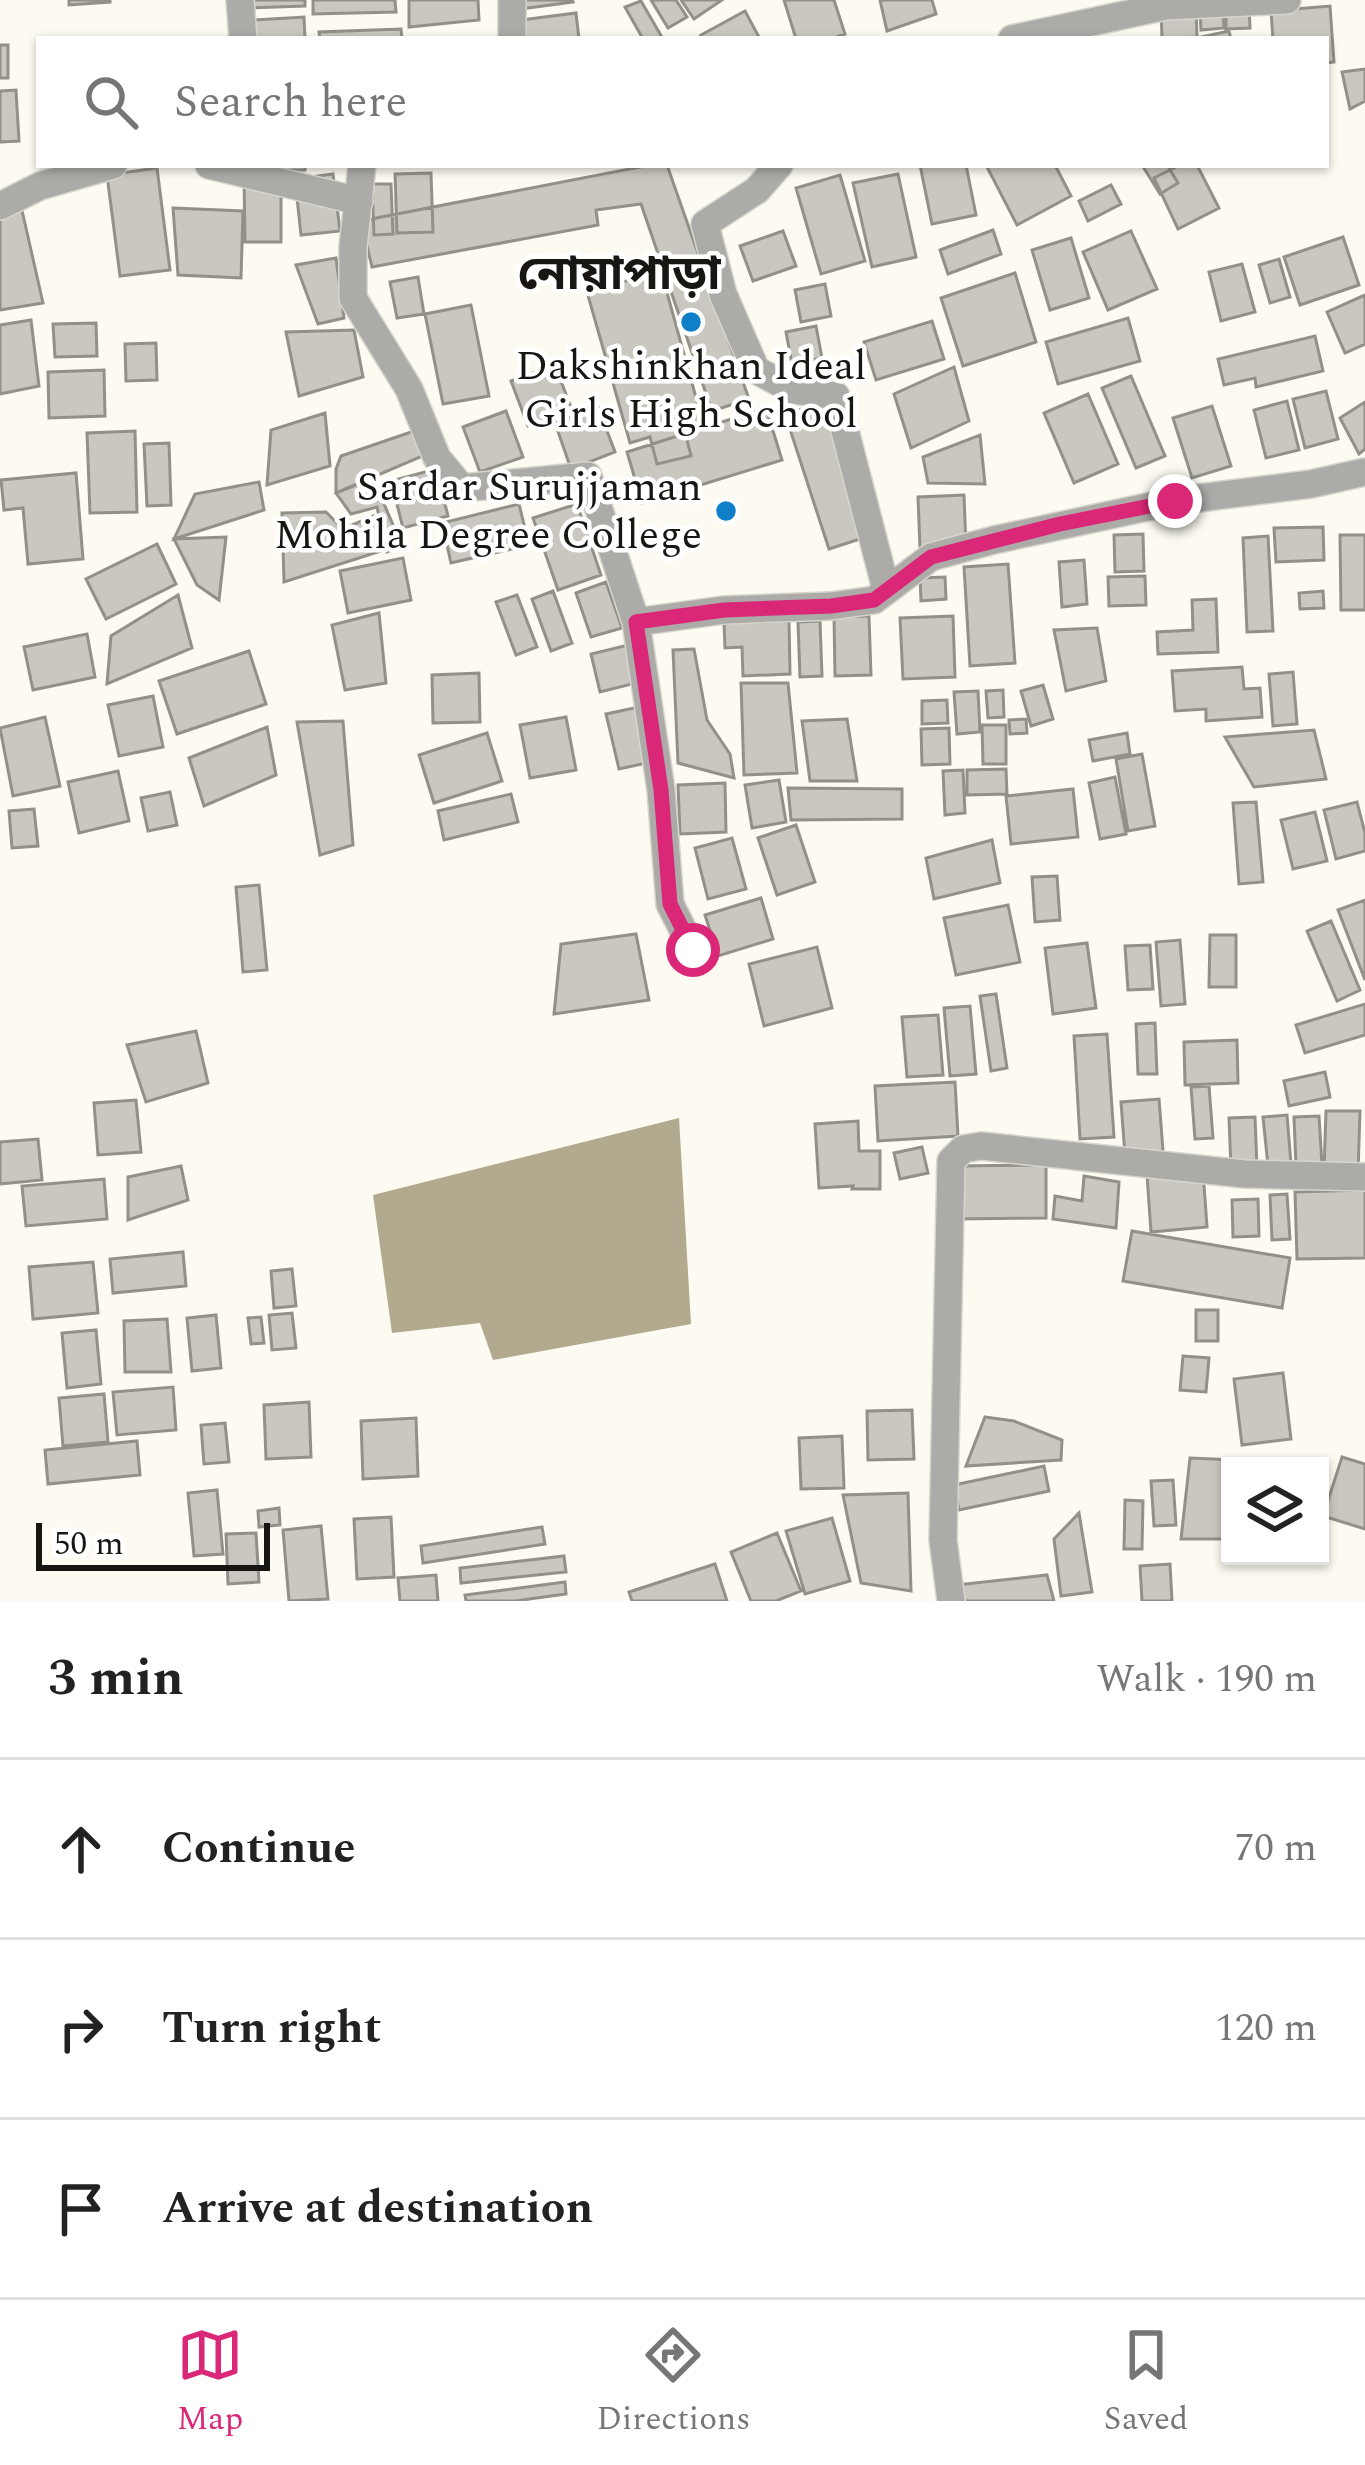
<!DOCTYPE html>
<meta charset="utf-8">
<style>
:root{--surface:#fff;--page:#f6f6f6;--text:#222;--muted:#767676;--line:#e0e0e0;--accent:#db2777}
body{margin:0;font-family:Spectral,"Noto Sans Bengali",serif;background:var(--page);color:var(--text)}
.controls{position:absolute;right:36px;bottom:36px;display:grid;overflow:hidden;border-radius:0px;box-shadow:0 3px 9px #0004}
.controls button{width:108px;height:108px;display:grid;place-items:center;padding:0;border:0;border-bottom:3px solid var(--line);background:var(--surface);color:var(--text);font:60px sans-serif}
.scale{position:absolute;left:36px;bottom:30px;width:234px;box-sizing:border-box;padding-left:12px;border:6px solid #171613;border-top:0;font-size:33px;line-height:42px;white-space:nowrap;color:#171613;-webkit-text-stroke:9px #fff;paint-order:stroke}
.stop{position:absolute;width:36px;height:36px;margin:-27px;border:9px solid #db2777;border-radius:50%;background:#fff}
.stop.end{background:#db2777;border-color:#fff;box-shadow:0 3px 12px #0008}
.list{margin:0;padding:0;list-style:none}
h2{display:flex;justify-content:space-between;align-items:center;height:156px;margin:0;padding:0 48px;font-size:51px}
h2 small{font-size:39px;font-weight:400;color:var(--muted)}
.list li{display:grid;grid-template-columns:78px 1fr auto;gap:36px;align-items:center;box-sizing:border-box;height:180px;padding:0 48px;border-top:3px solid var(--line)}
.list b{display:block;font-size:45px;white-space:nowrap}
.list em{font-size:39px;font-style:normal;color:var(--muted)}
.icon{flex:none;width:66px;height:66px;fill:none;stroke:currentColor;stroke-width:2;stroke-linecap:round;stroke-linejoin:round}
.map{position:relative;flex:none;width:1365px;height:1601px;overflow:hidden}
.search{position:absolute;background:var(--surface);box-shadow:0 3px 9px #0004;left:36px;right:36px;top:36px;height:132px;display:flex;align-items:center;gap:30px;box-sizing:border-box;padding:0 42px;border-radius:0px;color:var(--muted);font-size:45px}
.sheet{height:696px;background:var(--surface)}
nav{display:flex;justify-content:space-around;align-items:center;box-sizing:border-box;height:168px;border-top:3px solid var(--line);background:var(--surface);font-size:33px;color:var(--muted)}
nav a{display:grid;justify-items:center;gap:6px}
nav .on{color:var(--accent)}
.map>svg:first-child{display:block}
</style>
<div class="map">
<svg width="1365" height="1601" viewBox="0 0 1365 1601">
<rect width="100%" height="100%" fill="#fcfaf1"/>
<path fill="#b1aa8e" d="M679,1118L691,1324L493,1360L480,1323L392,1333L373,1195Z"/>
<path fill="#c9c7bf" stroke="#929088" stroke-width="3" d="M69,0H110V2L69,5Z
M250,0H305V6L250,8Z
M313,0H395L396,12L313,14Z
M409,0H478L479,20L409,27Z
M519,0H572L573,2L520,9Z
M651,0H676L687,17L668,28Z
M681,0H722L694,19Z
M784,0H834L845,34L831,39H796Z
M880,0H932L936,14L887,31Z
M641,1L663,39H643L625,7Z
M1249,5L1250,28L1226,29V6Z
M1196,6L1197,37L1162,39L1161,8Z
M1223,6L1224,28L1201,30L1200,7Z
M1330,6L1334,62L1326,63V39H1273L1271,11Z
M745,11L760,39H705L701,35Z
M576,13L579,39H516L513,21Z
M304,17L305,39H254L253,20Z
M401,29L402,39H320L319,32Z
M1229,31L1231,39H1192Z
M0,45H8V78H0Z
M1365,69V101L1350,109L1342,72Z
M16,90L19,141L0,142V91Z
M236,165H305V170L235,172Z
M650,165H667L749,399L712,411L641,204L596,210L598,225L372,267L361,221Z
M920,165H966L976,215L932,224Z
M986,165H1055L1071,196L1017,225Z
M1142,165H1167L1178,183L1160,194Z
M1180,165H1197L1219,208L1178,229L1154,178Z
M157,168L170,270L120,276L107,175Z
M431,173L433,232L397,233L395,174Z
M333,174L340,231L301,235L295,179Z
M898,174L916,257L872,267L853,183Z
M840,175L865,261L821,274L796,188Z
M244,176H281V242H245Z
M372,184H391L393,234L374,235Z
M1111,185L1121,204L1088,221L1079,201Z
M21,206L43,303L0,310V215Z
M173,208L243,211L241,278L178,275Z
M993,230L1001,254L948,274L940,250Z
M783,231L796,266L753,281L740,246Z
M1131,231L1157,289L1108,310L1083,252Z
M1343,237L1359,285L1300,305L1284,257Z
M1071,238L1089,298L1050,310L1032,250Z
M336,258L344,318L318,324L296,265Z
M1279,259L1290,297L1270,303L1259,265Z
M1242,264L1255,312L1221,321L1209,272Z
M661,271L703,423L684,428L691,456L657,464L650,437L630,443L587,292Z
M1015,273L1036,342L963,366L941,298Z
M418,277L424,314L397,318L390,282Z
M825,284L831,316L801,322L795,290Z
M1365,295V344L1345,353L1327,312Z
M471,305L489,396L443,404L425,314Z
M1128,318L1140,361L1058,384L1046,342Z
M31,320L39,386L0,394V325Z
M932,321L944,359L876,380L864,342Z
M96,323L97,356L55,357L53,324Z
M816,326L822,358L792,364L786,332Z
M354,330L363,377L299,396L286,332Z
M1315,336L1323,371L1256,387L1255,378L1224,385L1218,359Z
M156,343L157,380L126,381L125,344Z
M555,365L572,410L528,426L511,381Z
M954,367L969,421L911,448L894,394Z
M104,370L105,416L49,418L48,372Z
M1131,376L1165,456L1136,468L1102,388Z
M1326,391L1338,439L1305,448L1293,399Z
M1088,394L1118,464L1074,483L1044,413Z
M1287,401L1299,450L1266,458L1254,410Z
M825,402L869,536L829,549L785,414Z
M1365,402V449L1359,454L1340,418Z
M1212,406L1231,466L1192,478L1173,418Z
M598,407L615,452L571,469L555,423Z
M766,408L782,460L642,503L627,452Z
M506,411L523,457L480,472L463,427Z
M325,413L330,466L267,485L271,430Z
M417,430L425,455L336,493V469L341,456Z
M135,431L137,512L90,513L87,433Z
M980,435L985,484L928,483L923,457Z
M169,443L171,505L147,506L144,444Z
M436,469L448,516L403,528L391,481Z
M76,473L83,559L28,564L23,508L4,510L1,480Z
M373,478L402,546L387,552L377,507L351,514L336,493Z
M259,482L264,510L174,539L195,494Z
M964,495L966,546L920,548L918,497Z
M519,504L529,545L451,563L442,523Z
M577,504L601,575L558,590L533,518Z
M326,512L343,529L373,516L381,551L284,582L282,513Z
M1323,527L1324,560L1276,562L1274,528Z
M1143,534L1144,571L1115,572L1114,535Z
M1340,535H1365V610H1341Z
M1268,536L1273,631L1247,632L1243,538Z
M226,537L219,600L197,585L174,539Z
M157,544L176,584L106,619L86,579Z
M403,558L411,600L348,613L340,571Z
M1084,560L1087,604L1062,607L1059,562Z
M1008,564L1015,663L970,666L964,567Z
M1145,576L1146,605L1109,606L1108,577Z
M945,577L946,599L921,601L920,578Z
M606,582L622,628L591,637L576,593Z
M553,591L572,643L551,651L532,599Z
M1323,591L1324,608L1300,609L1299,593Z
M178,595L192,648L107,684L111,636Z
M517,595L537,647L516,655L496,602Z
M1216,599L1218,652L1158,654L1157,632L1193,630L1192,600Z
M379,613L386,683L345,690L332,625Z
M869,616L871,675L835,676L834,617Z
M953,616L955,677L903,679L900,618Z
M789,621L790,674L743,676L742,647L725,648L724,623Z
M820,621L822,676L800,677L798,622Z
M1097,628L1106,681L1066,691L1054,630Z
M87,634L95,677L33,690L24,647Z
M628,645L636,683L600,692L591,654Z
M694,649L707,720L730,754L734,778L678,763L673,650Z
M249,651L266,704L177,734L159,681Z
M1242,667L1244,689L1260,688L1262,717L1206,721V709L1175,711L1172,671Z
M1293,672L1297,724L1273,726L1269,674Z
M479,673L480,722L433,723L432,675Z
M741,683H788L797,773L744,775Z
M1043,685L1053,719L1031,726L1021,691Z
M1003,690L1004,717L988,718L986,691Z
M978,691L980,732L957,734L954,692Z
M153,696L163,747L119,756L108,705Z
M947,700L948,723L922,724V701Z
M639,707L651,762L619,769L606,714Z
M45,717L60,786L13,796L0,728Z
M566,717L576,770L530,778L520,725Z
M847,719L857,781H810L802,721Z
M1026,719L1027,733L1010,734L1009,720Z
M343,721L353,845L320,855L297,722Z
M982,725H1006V764H983Z
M267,727L276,775L204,806L189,758Z
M949,728L950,764L922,765L921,729Z
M1314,730L1326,779L1254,787L1225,737Z
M487,733L502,781L434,803L419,755Z
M1127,733L1130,754L1093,761L1089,740Z
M1142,754L1155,826L1128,831L1116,759Z
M1006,769L1007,794L967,795V770Z
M963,770L965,813L945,815L943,771Z
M118,771L129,821L79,833L68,782Z
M1115,777L1126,834L1100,839L1089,783Z
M779,780L786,822L752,828L745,785Z
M725,783L726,832L680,834L678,785Z
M788,788L902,789V819L791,820Z
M1073,789L1078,837L1011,844L1006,796Z
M170,792L177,825L148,831L141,798Z
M511,794L518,822L444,840L438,811Z
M1256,802L1263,882L1239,884L1233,803Z
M1357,802L1365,833V851L1336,859L1324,810Z
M34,809L38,846L12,848L9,811Z
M1315,812L1327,861L1293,869L1281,820Z
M796,825L815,882L777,895L758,838Z
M732,838L746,889L708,899L695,848Z
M992,840L1000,883L934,899L926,858Z
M1057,876L1060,920L1035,922L1032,877Z
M259,885L267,970L243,972L236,887Z
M761,898L773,939L718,956L705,915Z
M1365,900V980L1338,910Z
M1008,905L1020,962L956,975L944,918Z
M1331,921L1360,990L1337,1001L1307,931Z
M636,934L649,1000L554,1014L561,944Z
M1210,935H1236V987H1209Z
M1180,940L1185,1004L1161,1006L1156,942Z
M1087,943L1096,1008L1053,1014L1045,948Z
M1150,945L1153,989L1128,990L1125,946Z
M817,947L832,1008L764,1026L749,964Z
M996,994L1007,1068L991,1071L980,996Z
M1365,1004V1035L1305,1053L1296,1025Z
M970,1006L976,1074L950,1076L944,1008Z
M938,1015L943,1075L907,1077L902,1017Z
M1155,1023L1157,1074H1138L1136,1024Z
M196,1031L208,1083L146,1102L127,1045Z
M1107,1034L1114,1137L1080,1139L1074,1036Z
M1237,1040L1238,1083L1185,1085L1184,1042Z
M1325,1072L1330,1097L1289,1106L1284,1081Z
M955,1082L958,1136L878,1141L875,1086Z
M1209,1086L1213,1138L1195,1139L1191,1087Z
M1159,1099L1163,1151L1125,1155L1121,1102Z
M136,1100L141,1152L98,1155L94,1103Z
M1326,1111H1360L1358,1173L1324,1172Z
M1287,1115L1291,1164L1268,1166L1263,1117Z
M1319,1116L1322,1165L1296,1166L1294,1117Z
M1255,1117L1257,1168L1231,1169L1229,1118Z
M858,1121L859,1151H880V1189H852L853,1186L819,1188L815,1124Z
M38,1139L42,1180L0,1184V1142Z
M922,1147L928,1173L900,1179L894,1153Z
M1046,1165V1218L956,1219L955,1166Z
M181,1166L188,1200L128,1220V1177Z
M1203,1171L1207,1227L1151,1232L1147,1175Z
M1084,1176L1119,1182L1116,1228L1053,1219L1055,1196L1082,1201Z
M104,1179L107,1219L26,1226L22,1186Z
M1365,1190V1258L1297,1259L1295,1192Z
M1287,1194L1290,1239L1272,1240L1270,1195Z
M1258,1199L1259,1236L1233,1237L1232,1200Z
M1132,1231L1290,1258L1282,1308L1123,1281Z
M183,1252L186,1286L113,1293L110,1259Z
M93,1262L98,1313L33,1319L29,1267Z
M292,1269L296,1306L274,1308L271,1271Z
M1196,1310H1218V1341H1196Z
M292,1313L296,1348L272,1350L269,1315Z
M216,1315L221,1368L192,1371L187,1318Z
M261,1317L264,1343L251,1344L248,1318Z
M167,1319L171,1372H125L124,1321Z
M96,1330L101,1384L67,1388L62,1333Z
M1183,1356L1209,1358L1206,1392L1180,1390Z
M1283,1373L1291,1439L1242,1445L1234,1379Z
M173,1387L176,1430L117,1435L113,1392Z
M104,1394L108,1442L63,1446L59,1398Z
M309,1402L311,1457L266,1459L264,1405Z
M912,1410L914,1459L868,1460L867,1411Z
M985,1417L1014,1421L1062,1440L1061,1460L966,1466Z
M416,1418L418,1476L363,1479L361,1421Z
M225,1423L229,1462L204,1464L201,1425Z
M842,1436L844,1488L801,1489L799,1438Z
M137,1441L140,1475L48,1484L45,1450Z
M1342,1457L1365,1464V1529L1323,1516Z
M1190,1458L1234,1460V1466H1230L1228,1539H1181Z
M1268,1459L1327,1464L1320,1505V1466H1267Z
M1044,1466L1049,1491L959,1510L954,1485Z
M1173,1480L1176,1525L1154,1526L1151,1481Z
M217,1490L223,1554L194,1556L188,1493Z
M908,1493L911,1591L861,1583L843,1495Z
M1125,1500L1143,1501L1142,1549H1124Z
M279,1508L280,1525L259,1527L258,1511Z
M1079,1513L1092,1592L1061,1596L1054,1539Z
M391,1517L394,1577L357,1579L354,1519Z
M832,1518L850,1581L805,1594L786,1531Z
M321,1526L328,1599L289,1601L283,1530Z
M542,1527L545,1544L423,1563L421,1546Z
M256,1533L259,1582L228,1584L226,1534Z
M777,1533L801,1591L776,1601H751L731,1552Z
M564,1556L566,1572L461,1583L460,1568Z
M715,1564L727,1601H632L629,1592Z
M1170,1564L1172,1601H1142L1140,1566Z
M436,1575L438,1601H400L398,1578Z
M1047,1575L1054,1601H957L956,1585Z
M565,1582L566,1594L515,1601H466L465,1595Z"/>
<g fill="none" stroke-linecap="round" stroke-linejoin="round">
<g stroke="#d7d6cd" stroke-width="30">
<path id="street" d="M240,0L243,39
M512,0V39
M1012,39L1166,6L1287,0
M209,165L359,201
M362,165L353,247V298L409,389L437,458L462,488L588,476L636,622L724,610L831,606L874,600L931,557L994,540L1175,501L1311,484L1365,472
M779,165L757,190L705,224L723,294L756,370L793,390L836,396L886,589
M0,206L40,186L113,165
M636,622L661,790L670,904L693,950
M951,1601L943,1540L951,1161L963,1149L981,1146L1245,1174L1365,1177"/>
</g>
<use href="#street" stroke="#acaba8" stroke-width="27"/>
</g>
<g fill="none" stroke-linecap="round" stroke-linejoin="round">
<path stroke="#db2777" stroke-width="15" d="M693,950L670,904L661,790L636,622L724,610L831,606L874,600L931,557L1060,524L1175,501"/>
</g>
<g fill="#107fc9" stroke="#fff" stroke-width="4.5">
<circle cx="691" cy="322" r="12"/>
<circle cx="726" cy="511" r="12"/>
</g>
<g text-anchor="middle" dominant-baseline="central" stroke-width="9" stroke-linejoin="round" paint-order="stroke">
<g font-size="42" fill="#171613" stroke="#fff">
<text x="691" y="366">Dakshinkhan Ideal<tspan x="691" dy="48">Girls High School</tspan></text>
<text x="702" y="487" text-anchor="end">Sardar Surujjaman<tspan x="702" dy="48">Mohila Degree College</tspan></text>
</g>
<g font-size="48" font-weight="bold" fill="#171613" stroke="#fff">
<text x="619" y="274">নোয়াপাড়া</text>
</g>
</g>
</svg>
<div class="controls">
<button><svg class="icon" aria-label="layers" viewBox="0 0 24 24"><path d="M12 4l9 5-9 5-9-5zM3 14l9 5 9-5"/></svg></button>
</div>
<div class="scale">50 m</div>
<div class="stop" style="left:693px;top:950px"></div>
<div class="stop end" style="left:1175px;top:501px"></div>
<div class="search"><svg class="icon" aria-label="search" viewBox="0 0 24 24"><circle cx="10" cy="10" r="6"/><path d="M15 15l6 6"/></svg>Search here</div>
</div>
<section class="sheet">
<h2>3 min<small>Walk · 190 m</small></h2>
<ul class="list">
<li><svg class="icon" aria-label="ahead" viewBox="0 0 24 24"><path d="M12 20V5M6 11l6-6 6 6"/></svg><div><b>Continue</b></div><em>70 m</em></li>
<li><svg class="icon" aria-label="right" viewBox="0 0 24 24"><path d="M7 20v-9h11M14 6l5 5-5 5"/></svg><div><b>Turn right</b></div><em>120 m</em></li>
<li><svg class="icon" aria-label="arrive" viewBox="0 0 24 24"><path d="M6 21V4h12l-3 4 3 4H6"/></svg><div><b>Arrive at destination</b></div></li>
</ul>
</section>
<nav>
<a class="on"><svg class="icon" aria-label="map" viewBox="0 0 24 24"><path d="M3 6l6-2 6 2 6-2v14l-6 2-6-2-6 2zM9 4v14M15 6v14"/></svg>Map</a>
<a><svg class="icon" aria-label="directions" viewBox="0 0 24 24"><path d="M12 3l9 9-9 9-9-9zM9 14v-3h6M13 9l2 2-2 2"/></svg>Directions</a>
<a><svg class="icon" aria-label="saved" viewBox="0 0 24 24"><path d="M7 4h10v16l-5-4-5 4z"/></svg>Saved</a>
</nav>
